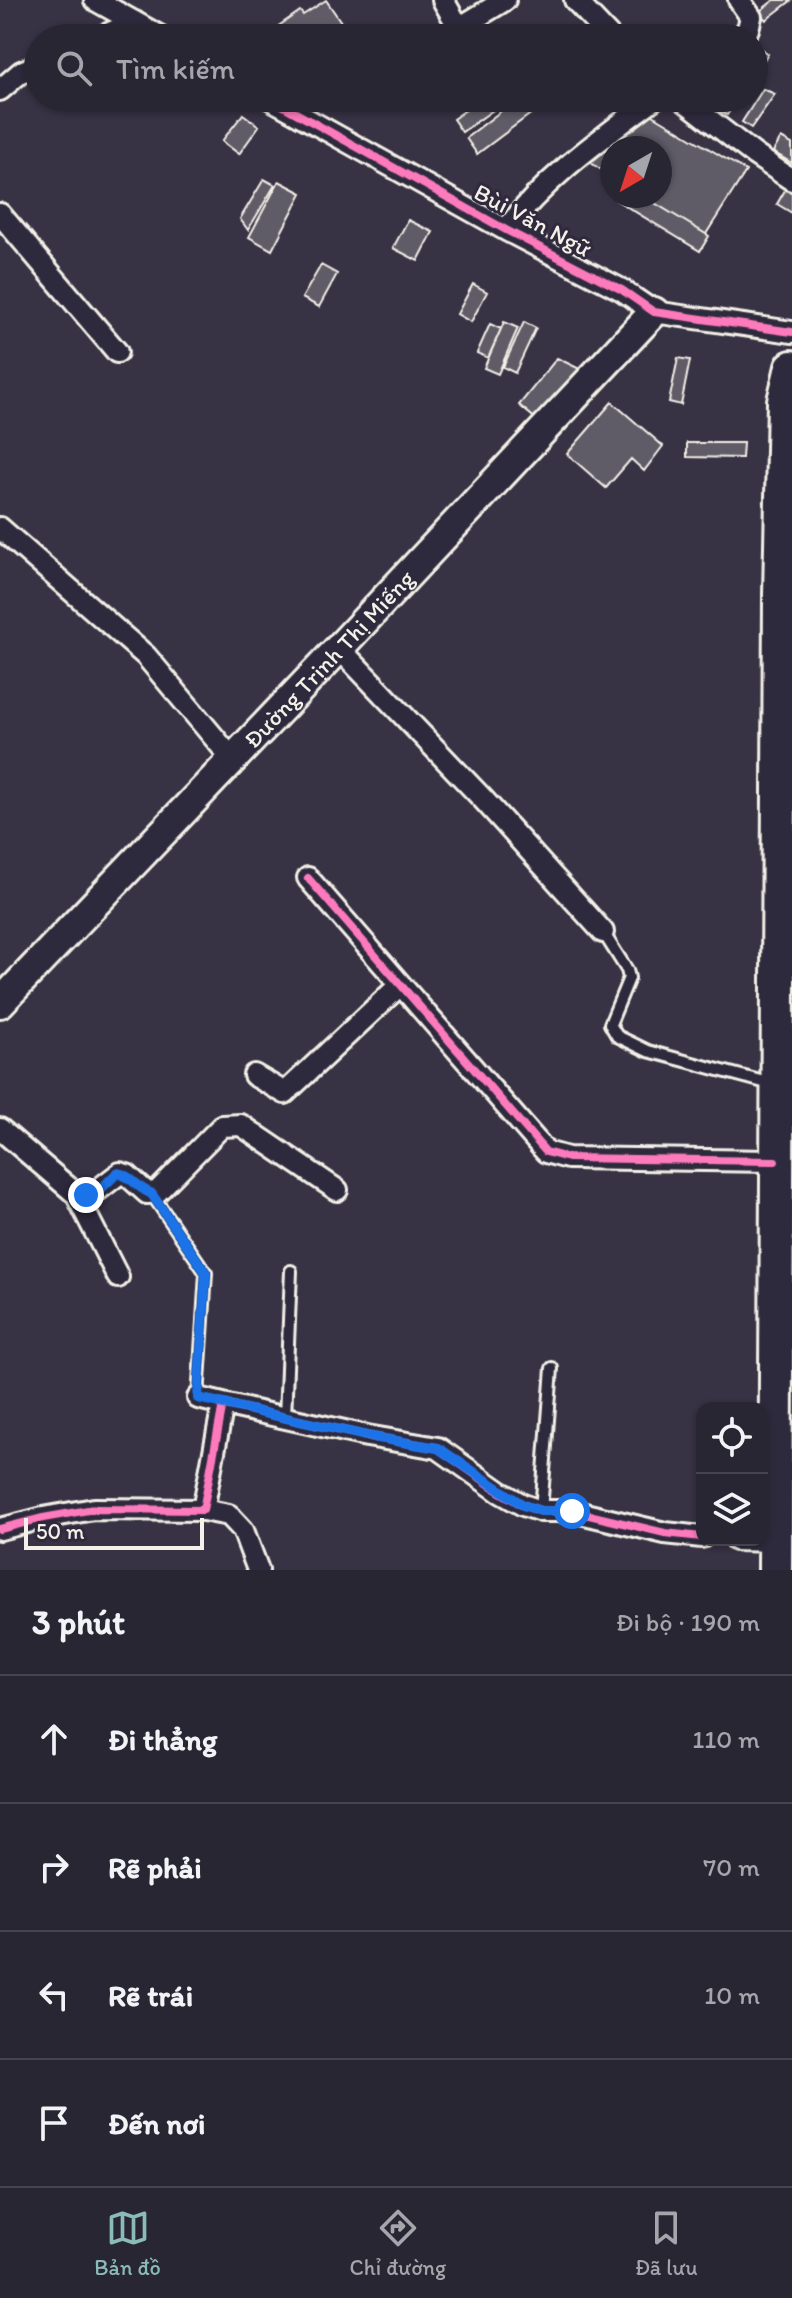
<!DOCTYPE html>
<html lang="vi">
<meta charset="utf-8">
<style>
:root{--surface:#292633;--page:#35323f;--text:#f1f3f6;--muted:#a5a5ac;--line:#45434e;--accent:#8bbbb9}
body{margin:0;font-family:Itim,sans-serif;background:var(--page);color:var(--text)}
.controls{position:absolute;right:24px;bottom:24px;display:grid;overflow:hidden;border-radius:16px;box-shadow:0 2px 6px #0004}
.controls button{width:72px;height:72px;display:grid;place-items:center;padding:0;border:0;border-bottom:2px solid var(--line);background:var(--surface);color:var(--text);font:40px sans-serif}
.compass{position:absolute;left:600px;top:136px;width:72px;height:72px;border-radius:50%;background:var(--surface);box-shadow:0 2px 6px #0004;rotate:219deg}
.scale{position:absolute;left:24px;bottom:20px;width:180px;box-sizing:border-box;padding-left:8px;border:4px solid #f4f1e8;border-top:0;font-size:22px;line-height:28px;white-space:nowrap;color:#f4f1e8;-webkit-text-stroke:6px #2f2a3d;paint-order:stroke}
.stop{position:absolute;width:24px;height:24px;margin:-18px;border:6px solid #1a73e8;border-radius:50%;background:#fff}
.stop.end{background:#1a73e8;border-color:#fff;box-shadow:0 2px 8px #0008}
.list{margin:0;padding:0;list-style:none}
h2{display:flex;justify-content:space-between;align-items:center;height:104px;margin:0;padding:0 32px;font-size:34px}
h2 small{font-size:26px;font-weight:400;color:var(--muted)}
.list li{display:grid;grid-template-columns:52px 1fr auto;gap:24px;align-items:center;box-sizing:border-box;height:128px;padding:0 32px;border-top:2px solid var(--line)}
.list b{display:block;font-size:30px;white-space:nowrap}
.list em{font-size:26px;font-style:normal;color:var(--muted)}
.icon{flex:none;width:44px;height:44px;fill:none;stroke:currentColor;stroke-width:2;stroke-linecap:round;stroke-linejoin:round}
.map{position:relative;flex:none;width:792px;height:1570px;overflow:hidden}
.search{position:absolute;background:var(--surface);box-shadow:0 2px 6px #0004;left:24px;right:24px;top:24px;height:88px;display:flex;align-items:center;gap:20px;box-sizing:border-box;padding:0 28px;border-radius:44px;color:var(--muted);font-size:30px}
.sheet{height:616px;background:var(--surface)}
nav{display:flex;justify-content:space-around;align-items:center;box-sizing:border-box;height:112px;border-top:2px solid var(--line);background:var(--surface);font-size:22px;color:var(--muted)}
nav a{display:grid;justify-items:center;gap:4px}
nav .on{color:var(--accent)}
.map>svg:first-child{display:block}
</style>
<div class="map">
<svg width="792" height="1570" viewBox="0 0 792 1570">
<rect width="100%" height="100%" fill="#373244"/>
<filter id="ink" filterUnits="userSpaceOnUse"><feTurbulence type="fractalNoise" baseFrequency=".0125" numOctaves="2"/><feDisplacementMap in="SourceGraphic" scale="16" xChannelSelector="R" yChannelSelector="G"/><feConvolveMatrix kernelMatrix="1 2 1 2 8 2 1 2 1" color-interpolation-filters="sRGB"/></filter>
<g filter="url(#ink)">
<path fill="#5f5c67" stroke="#f4f1e8" stroke-width="2" d="M326,0L341,22L314,38H308L301,31L291,38H270L267,34L300,11L303,15Z
M774,0H792L766,20L759,12Z
M393,24L401,33L396,38H378Z
M756,45L768,54L754,75V48Z
M763,89L775,94L751,128L742,122Z
M334,98H352L340,108Z
M483,98H510L462,132L453,119Z
M518,98H552L477,154L466,138Z
M719,98H739L727,115L713,107Z
M648,112L746,171L706,234L643,196H660V148H612V177L588,161Z
M243,114L259,126L239,154L222,141Z
M781,138L792,144V163L773,152Z
M264,179L275,185L248,230L240,219Z
M279,181L302,193L272,250L249,237Z
M788,185L792,187V213L777,204Z
M618,196H643L709,236L700,251L616,200Z
M408,220L433,232L418,261L393,248Z
M321,265L337,274L319,307L302,298Z
M473,284L487,292L471,322L457,314Z
M504,322L518,328L498,374L484,368Z
M524,322L536,328L515,373L503,367Z
M490,324L501,329L488,358L477,353Z
M557,358L588,373L543,425L519,405Z
M678,358L690,360L681,405L669,402Z
M612,402L663,446L644,471L631,459L606,488L567,454Z
M687,443H743L742,458L687,457Z"/>
<g fill="none" stroke-linecap="round" stroke-linejoin="round">
<g stroke="#f4f1e8" stroke-width="16">
<path id="service" d="M603,932L627,970L629,978L610,1024L617,1036L648,1051L775,1085
M151,1193L206,1273L198,1398
M285,1418L291,1271
M541,1511L552,1368"/>
</g>
<g stroke="#f4f1e8" stroke-width="26">
<path id="minor" d="M95,0L163,38
M443,0L455,21L464,25L505,0
M575,0L611,38
M739,0L751,17L748,29L740,38
M99,38L135,22
M0,90L21,72L38,65
M269,98L506,230L622,290L654,312L792,332
M681,98L755,155L792,180
M0,214L117,352
M506,230C547,176 601,139 655,98
M0,528L146,656L233,760
M339,648L483,799L603,932
M308,878L546,1152L568,1158L775,1161
M254,1075L285,1093L400,985
M0,1129L76,1194L94,1193L120,1173L127,1175L147,1193L157,1192L222,1126L241,1125L337,1190
M76,1194L118,1277
M198,1398L223,1404
M203,1510L229,1515L243,1530L258,1570
M0,1529L43,1518L94,1509L203,1510L223,1404L367,1436L438,1448L500,1492L523,1505L541,1511H572L665,1533L702,1537
M736,1540L775,1541"/>
</g>
<g stroke="#f4f1e8" stroke-width="34">
<g id="secondary">
<path id="s1" d="M0,1003L339,648L654,312"/>
</g>
</g>
<g stroke="#f4f1e8" stroke-width="38">
<path id="primary" d="M775,1570L780,595L784,401L792,367"/>
</g>
<use href="#service" stroke="#2f2a3d" stroke-width="10"/>
<use href="#minor" stroke="#2f2a3d" stroke-width="20"/>
<use href="#secondary" stroke="#2f2a3d" stroke-width="28"/>
<use href="#primary" stroke="#2f2a3d" stroke-width="32"/>
<g stroke="#2f2a3d" stroke-width="13">
<path id="cycleway" d="M269,98L506,230L622,290L654,312L792,332
M308,878L546,1152L568,1158L775,1161
M0,1529L43,1518L94,1509L203,1510L223,1404L367,1436L438,1448L500,1492L523,1505L541,1511H572L665,1533L702,1537"/>
</g>
<use href="#cycleway" stroke="#fd7abc" stroke-width="8"/>
</g>
</g>
<g fill="none" stroke-linecap="round" stroke-linejoin="round" filter="url(#ink)">
<path stroke="#1a73e8" stroke-width="10" d="M86,1195L100,1190L117,1173C132,1175 138,1190 151,1193L206,1273L198,1398L367,1436L438,1448L523,1505L541,1511H572"/>
</g>
<g text-anchor="middle" dominant-baseline="central" stroke-width="6" stroke-linejoin="round" paint-order="stroke">
<g font-size="24" fill="#f4f1e8" stroke="#2f2a3d">
<text transform="translate(533 220) rotate(28)">Bùi Văn Ngữ</text>
<text stroke="none"><textPath href="#s1" startOffset="476">Đường Trịnh Thị Miếng</textPath></text>
</g>
</g>
</svg>
<div class="controls">
<button><svg class="icon" aria-label="locate" viewBox="0 0 24 24"><circle cx="12" cy="12" r="6"/><path d="M12 2v4M12 18v4M2 12h4M18 12h4"/></svg></button>
<button><svg class="icon" aria-label="layers" viewBox="0 0 24 24"><path d="M12 4l9 5-9 5-9-5zM3 14l9 5 9-5"/></svg></button>
</div>
<svg class="compass" viewBox="-18 -18 36 36"><path d="M0-13l5 13h-10z" fill="#e53935"/><path d="M0 13l5-13h-10z" fill="#a5a5ac"/></svg>
<div class="scale">50 m</div>
<div class="stop" style="left:572px;top:1511px"></div>
<div class="stop end" style="left:86px;top:1195px"></div>
<div class="search"><svg class="icon" aria-label="search" viewBox="0 0 24 24"><circle cx="10" cy="10" r="6"/><path d="M15 15l6 6"/></svg>Tìm kiếm</div>
</div>
<section class="sheet">
<h2>3 phút<small>Đi bộ · 190 m</small></h2>
<ul class="list">
<li><svg class="icon" aria-label="ahead" viewBox="0 0 24 24"><path d="M12 20V5M6 11l6-6 6 6"/></svg><div><b>Đi thẳng</b></div><em>110 m</em></li>
<li><svg class="icon" aria-label="right" viewBox="0 0 24 24"><path d="M7 20v-9h11M14 6l5 5-5 5"/></svg><div><b>Rẽ phải</b></div><em>70 m</em></li>
<li><svg class="icon" aria-label="left" viewBox="0 0 24 24"><path d="M17 20v-9H6M10 6l-5 5 5 5"/></svg><div><b>Rẽ trái</b></div><em>10 m</em></li>
<li><svg class="icon" aria-label="arrive" viewBox="0 0 24 24"><path d="M6 21V4h12l-3 4 3 4H6"/></svg><div><b>Đến nơi</b></div></li>
</ul>
</section>
<nav>
<a class="on"><svg class="icon" aria-label="map" viewBox="0 0 24 24"><path d="M3 6l6-2 6 2 6-2v14l-6 2-6-2-6 2zM9 4v14M15 6v14"/></svg>Bản đồ</a>
<a><svg class="icon" aria-label="directions" viewBox="0 0 24 24"><path d="M12 3l9 9-9 9-9-9zM9 14v-3h6M13 9l2 2-2 2"/></svg>Chỉ đường</a>
<a><svg class="icon" aria-label="saved" viewBox="0 0 24 24"><path d="M7 4h10v16l-5-4-5 4z"/></svg>Đã lưu</a>
</nav>
